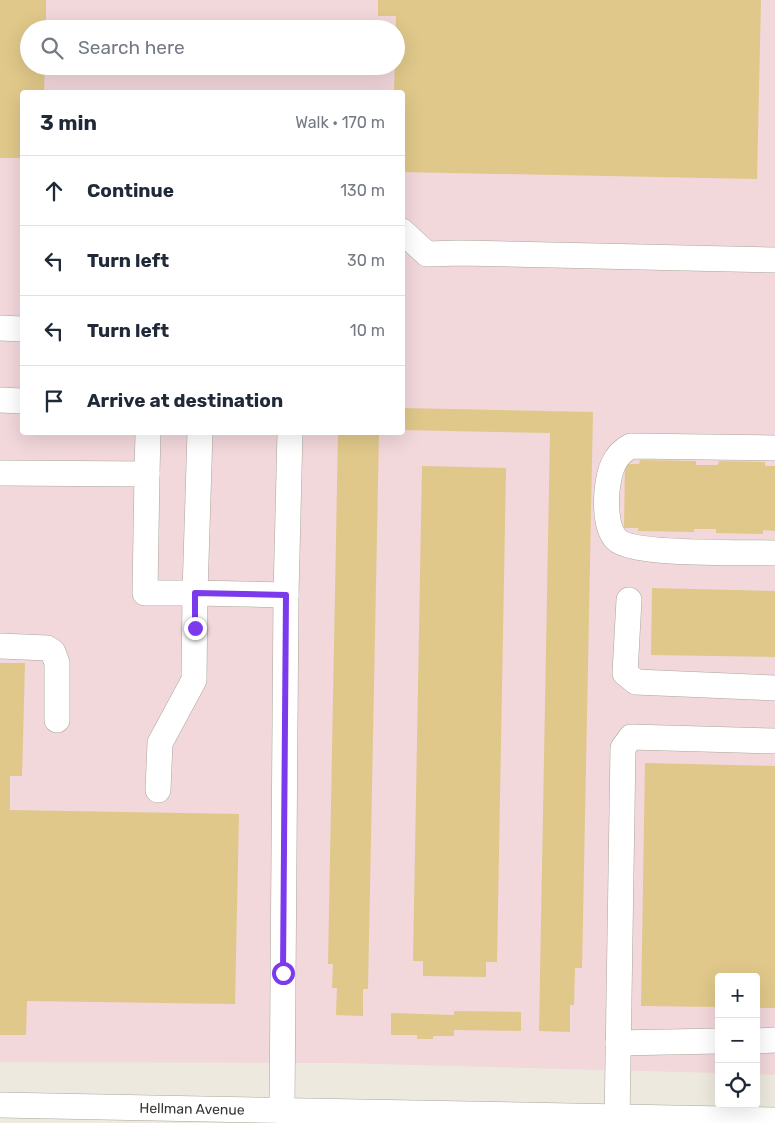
<!DOCTYPE html>
<meta charset="utf-8">
<style>
:root{--surface:#fff;--page:#f6f6f7;--text:#1f2937;--muted:#747a83;--line:#e0e1e3}
body{margin:0;font-family:Rubik,sans-serif;background:var(--page);color:var(--text)}
.controls{position:absolute;right:15px;bottom:15px;display:grid;overflow:hidden;border-radius:5px;box-shadow:0 5px 20px #0002}
.controls button{width:45px;height:45px;display:grid;place-items:center;padding:0;border:0;border-bottom:1px solid var(--line);background:var(--surface);color:var(--text);font:25px sans-serif}
.stop{position:absolute;width:15px;height:15px;margin:-11px;border:4px solid #7c3aed;border-radius:50%;background:#fff}
.stop.end{background:#7c3aed;border-color:#fff;box-shadow:0 1px 5px #0008}
.list{margin:0;padding:0;list-style:none}
h2{display:flex;justify-content:space-between;align-items:center;height:65px;margin:0;padding:0 20px;font-size:21px}
h2 small{font-size:16px;font-weight:400;color:var(--muted)}
.list li{display:grid;grid-template-columns:32px 1fr auto;gap:15px;align-items:center;box-sizing:border-box;height:70px;padding:0 20px;border-top:1px solid var(--line)}
.list b{display:block;font-size:19px;white-space:nowrap}
.list em{font-size:16px;font-style:normal;color:var(--muted)}
.icon{flex:none;width:28px;height:28px;fill:none;stroke:currentColor;stroke-width:2;stroke-linecap:round;stroke-linejoin:round}
.map{position:relative;flex:none;width:775px;height:1123px;overflow:hidden}
.search{position:absolute;background:var(--surface);box-shadow:0 5px 20px #0002;left:20px;top:20px;width:385px;height:55px;display:flex;align-items:center;gap:12px;box-sizing:border-box;padding:0 18px;border-radius:28px;color:var(--muted);font-size:19px}
.panel{position:absolute;background:var(--surface);box-shadow:0 5px 20px #0002;left:20px;top:90px;width:385px;height:345px;border-radius:5px}
.map>svg:first-child{display:block}
</style>
<div class="map">
<svg width="775" height="1123" viewBox="0 0 775 1123">
<rect width="100%" height="100%" fill="#ede9de"/>
<path fill="#f2d7db" fill-rule="evenodd" d="M0,0H775V1075L756,1074V977H719V1073L340,1063L0,1062ZM29,29H396V66H29ZM22,92H402V432H22Z"/>
<path fill="#e0c88a" d="M0,0H46V29H29V66H45L44,92H22V158H0Z
M378,0H761L757,179L402,172V92H394L396,16H378Z
M402,408L593,412L582,968H575L574,1005H570V1032L539,1031L550,433L402,430Z
M338,432H379L368,989H363V1016L336,1015L337,988H332L333,964H328Z
M640,460L696,461V465H718L719,461L765,462V466H775V531L763,530V534L716,533V529H694V532L638,531V528H624L625,464H639Z
M422,466L506,468L497,962H486V977L423,976V961H413Z
M652,588L775,591V657L651,655Z
M0,663H25L22,776H10V810L239,814L235,1004L27,1001L26,1035H0Z
M645,763L775,766V1008H756V977H719V1007L641,1006Z
M454,1011L521,1012V1031L454,1030V1036H433V1039H417V1035H391V1013L454,1015Z"/>
<g fill="none" stroke-linecap="round" stroke-linejoin="round">
<g stroke="#aaa69b" stroke-width="26">
<g id="minor">
<path d="M402,231L427,254L460,253L775,260"/>
<path d="M0,328L22,329"/>
<path d="M0,400L22,401"/>
<path d="M200,432L195,593L286,595"/>
<path d="M775,448L631,446C613,455 609,472 607,491C606,504 606,528 616,539C632,556 747,552 775,553"/>
<path d="M0,473L147,474L145,593H195L194,680L160,743L158,790"/>
<path d="M147,474L148,432"/>
<path d="M629,600L625,673L636,682L775,688"/>
<path d="M0,646L47,648L53,652L57,663V720"/>
<path d="M756,1041L775,1040"/>
<path d="M618,1043L719,1041"/>
<path id="s1" d="M0,1105L775,1120"/>
<path d="M282,1111L286,595L290,432"/>
<path d="M617,1123L623,748L631,737L775,741"/>
</g>
</g>
<use href="#minor" stroke="#fff" stroke-width="25"/>
</g>
<g fill="none" stroke-linecap="round" stroke-linejoin="round">
<path stroke="#7c3aed" stroke-width="6" d="M195,628V593L286,595L283,973"/>
</g>
<g text-anchor="middle" dominant-baseline="central" stroke-width="4" stroke-linejoin="round" paint-order="stroke">
<g font-size="14" fill="#383632" stroke="#ede9de">
<text stroke="none"><textPath href="#s1" startOffset="192">Hellman Avenue</textPath></text>
</g>
</g>
</svg>
<div class="controls">
<button>+</button>
<button>−</button>
<button><svg class="icon" aria-label="locate" viewBox="0 0 24 24"><circle cx="12" cy="12" r="6"/><path d="M12 2v4M12 18v4M2 12h4M18 12h4"/></svg></button>
</div>
<div class="stop" style="left:283px;top:973px"></div>
<div class="stop end" style="left:195px;top:628px"></div>
<div class="search"><svg class="icon" aria-label="search" viewBox="0 0 24 24"><circle cx="10" cy="10" r="6"/><path d="M15 15l6 6"/></svg>Search here</div>
<section class="panel">
<h2>3 min<small>Walk · 170 m</small></h2>
<ul class="list">
<li><svg class="icon" aria-label="ahead" viewBox="0 0 24 24"><path d="M12 20V5M6 11l6-6 6 6"/></svg><div><b>Continue</b></div><em>130 m</em></li>
<li><svg class="icon" aria-label="left" viewBox="0 0 24 24"><path d="M17 20v-9H6M10 6l-5 5 5 5"/></svg><div><b>Turn left</b></div><em>30 m</em></li>
<li><svg class="icon" aria-label="left" viewBox="0 0 24 24"><path d="M17 20v-9H6M10 6l-5 5 5 5"/></svg><div><b>Turn left</b></div><em>10 m</em></li>
<li><svg class="icon" aria-label="arrive" viewBox="0 0 24 24"><path d="M6 21V4h12l-3 4 3 4H6"/></svg><div><b>Arrive at destination</b></div></li>
</ul>
</section>
</div>
